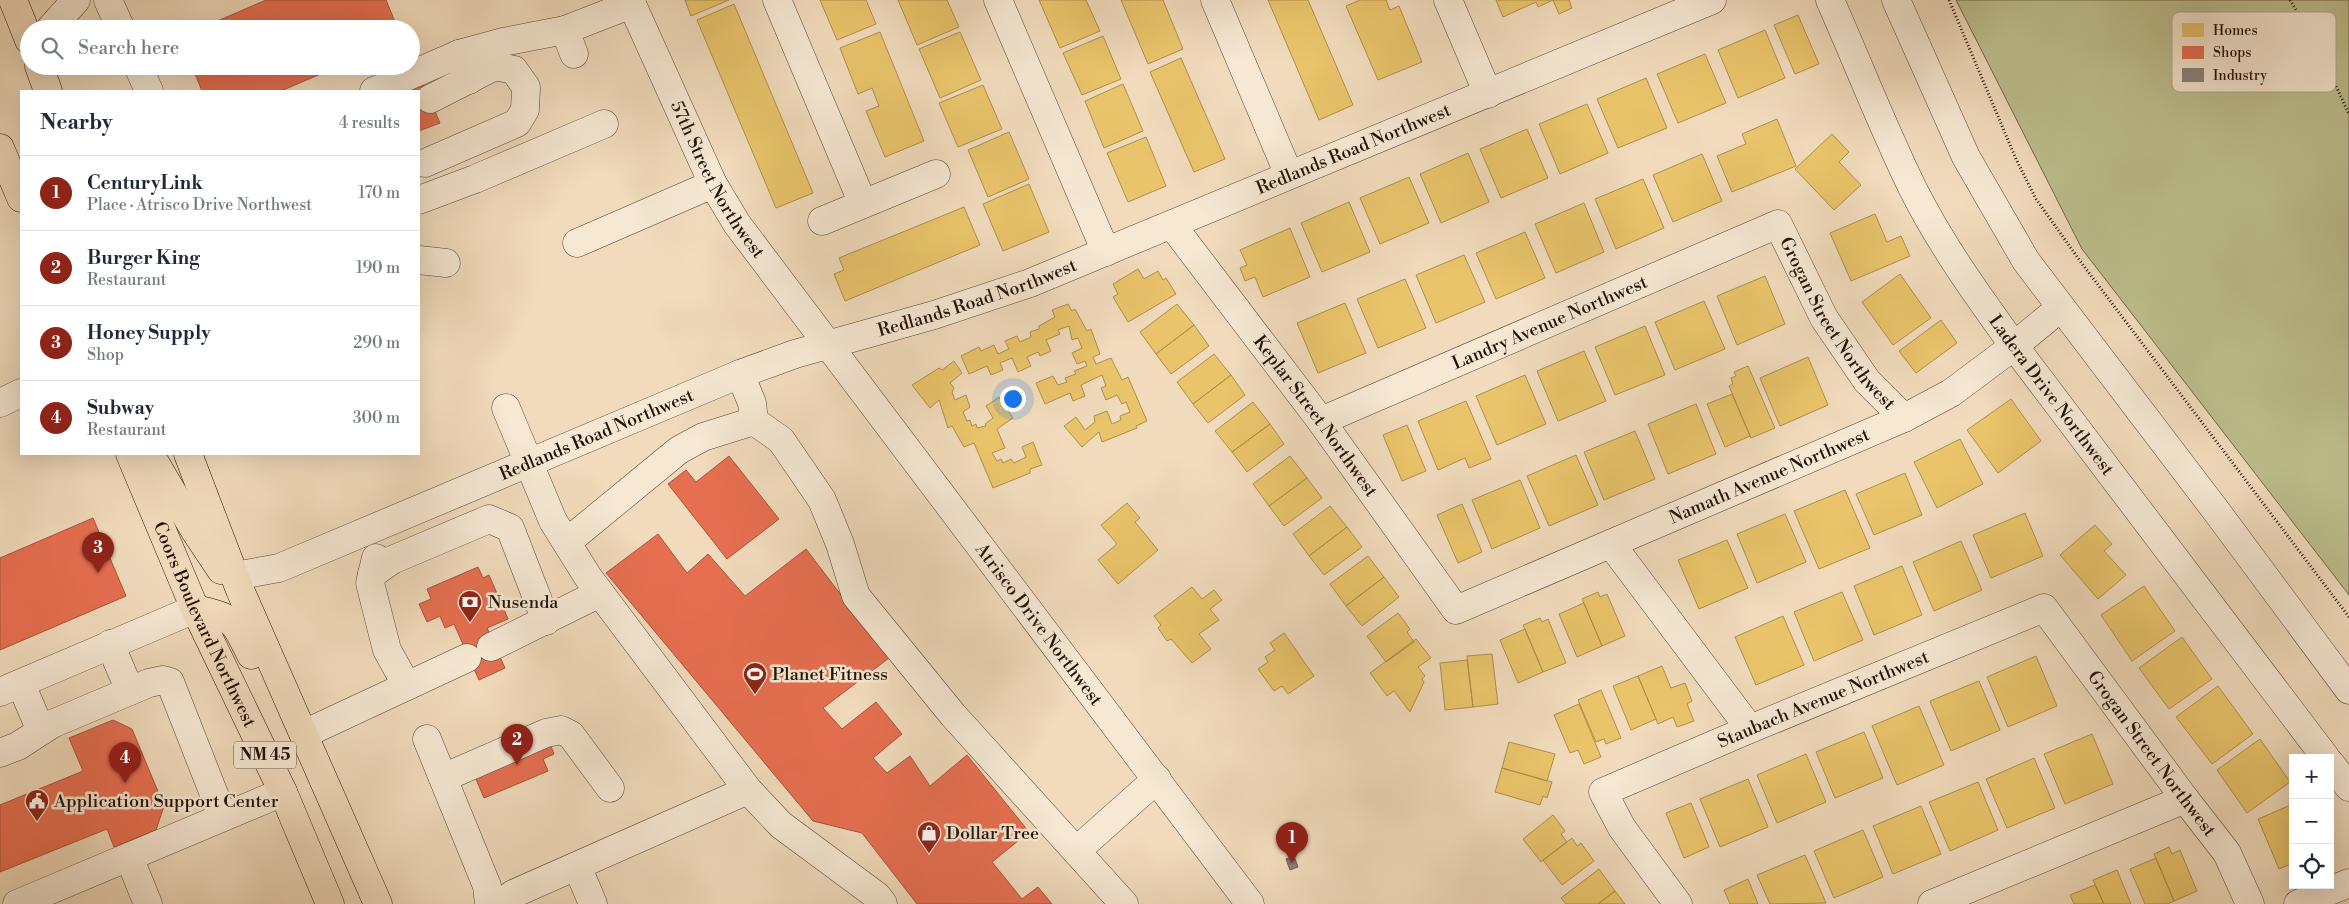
<!DOCTYPE html>
<meta charset="utf-8">
<style>
:root{--surface:#fff;--page:#f6f6f7;--text:#1f2937;--muted:#747a83;--line:#e0e1e3;--accent:#8f2418}
body{margin:0;font-family:"Libre Bodoni",serif;background:var(--page);color:var(--text)}
.controls{position:absolute;right:15px;bottom:15px;display:grid;overflow:hidden;border-radius:0px;box-shadow:0 5px 20px #0002}
.controls button{width:45px;height:45px;display:grid;place-items:center;padding:0;border:0;border-bottom:1px solid var(--line);background:var(--surface);color:var(--text);font:25px sans-serif}
.you{position:absolute;left:1012px;top:398px;width:18px;height:18px;margin:-12px;border:4px solid #fff;border-radius:50%;background:#1a73e8;box-shadow:0 0 0 8px #1a73e833}
.badge{display:grid;place-items:center;width:32px;height:32px;border-radius:50%;background:var(--accent);color:#fff;font-size:16px;font-weight:700}
.pin{position:absolute;translate:-50% -41px;filter:drop-shadow(0 1px 2px #0008)}
.pin::after{content:'';position:absolute;top:26px;width:18px;height:15px;background:inherit;clip-path:polygon(0 0,100% 0,50% 100%)}
.list{margin:0;padding:0;list-style:none}
h2{display:flex;justify-content:space-between;align-items:center;height:65px;margin:0;padding:0 20px;font-size:21px}
h2 small{font-size:16px;font-weight:400;color:var(--muted)}
.list li{display:grid;grid-template-columns:32px 1fr auto;gap:15px;align-items:center;box-sizing:border-box;height:75px;padding:0 20px;border-top:1px solid var(--line)}
.list b{display:block;font-size:19px;white-space:nowrap}
.list p{margin:0;font-size:16px;white-space:nowrap;color:var(--muted)}
.list em{font-size:16px;font-style:normal;color:var(--muted)}
.icon{flex:none;width:28px;height:28px;fill:none;stroke:currentColor;stroke-width:2;stroke-linecap:round;stroke-linejoin:round}
.map{position:relative;flex:none;width:2349px;height:904px;overflow:hidden}
.search{position:absolute;background:var(--surface);box-shadow:0 5px 20px #0002;left:20px;top:20px;width:400px;height:55px;display:flex;align-items:center;gap:12px;box-sizing:border-box;padding:0 18px;border-radius:28px;color:var(--muted);font-size:19px}
.panel{position:absolute;background:var(--surface);box-shadow:0 5px 20px #0002;left:20px;top:90px;width:400px;height:365px;border-radius:0px}
.map>svg:first-child{display:block}
</style>
<div class="map">
<svg width="2349" height="904" viewBox="0 0 2349 904">
<rect width="100%" height="100%" fill="#f1dbbc"/>
<filter id="stains"><feTurbulence type="fractalNoise" baseFrequency=".004" numOctaves="4"/><feColorMatrix values="0 0 0 0 .2 0 0 0 0 .09 0 0 0 0 .02 0 0 0 .5 -.17"/></filter>
<radialGradient id="worn" r=".72"><stop offset=".6" stop-color="#630" stop-opacity="0"/><stop offset="1" stop-color="#630" stop-opacity=".3"/></radialGradient>
<path fill="#bdbf8e" stroke="#70684b" d="M1956,0H2349V595L2082,249Z"/>
<path fill="#e9c46a" stroke="#ad8f4d" d="M685,0H729L691,16Z
M820,0H866L876,24L837,40Z
M898,0H947L959,27L917,45Z
M1039,0H1086L1100,31L1060,48Z
M1121,0H1163L1183,49L1148,64Z
M1268,0H1308L1353,105L1319,120Z
M1360,0H1386L1390,10L1399,6L1422,62L1378,80L1346,6Z
M1496,0H1569L1572,8L1559,14L1553,0L1538,7L1536,2L1503,17Z
M734,4L813,193L776,208L697,20Z
M1798,15L1819,64L1795,74L1774,25Z
M1765,30L1785,78L1738,98L1718,50Z
M880,32L924,141L885,157L866,111L879,106L872,88L858,94L840,48Z
M960,32L981,80L940,98L919,49Z
M1103,36L1121,79L1082,95L1063,53Z
M1705,54L1726,103L1678,123L1657,74Z
M1181,58L1225,159L1194,172L1150,72Z
M1646,78L1667,128L1618,148L1597,99Z
M1123,84L1143,131L1104,148L1085,101Z
M983,85L1002,129L958,147L939,103Z
M1587,104L1608,153L1560,174L1539,124Z
M1777,119L1796,166L1732,192L1717,156L1746,144L1742,134Z
M1527,129L1548,178L1501,198L1480,149Z
M1009,132L1029,179L988,197L968,150Z
M1832,134L1849,152L1839,162L1861,185L1834,210L1795,169Z
M1146,137L1166,186L1128,202L1107,153Z
M1468,153L1489,202L1441,223L1420,174Z
M1702,154L1722,201L1673,222L1653,175Z
M1409,177L1429,223L1380,244L1360,198Z
M1643,179L1664,228L1616,249L1595,199Z
M1029,184L1049,232L1003,251L983,204Z
M1349,202L1370,252L1322,272L1301,223Z
M1584,203L1604,252L1556,273L1535,224Z
M964,207L980,245L845,301L834,274L844,270L839,258Z
M1875,214L1887,242L1901,236L1910,256L1851,281L1830,233Z
M1290,228L1310,277L1263,297L1255,277L1245,281L1240,268L1247,265L1240,250Z
M1525,232L1545,278L1496,299L1476,253Z
M1464,255L1485,302L1436,323L1416,275Z
M1138,269L1144,279L1158,271L1163,280L1166,278L1176,294L1128,322L1113,297L1118,294L1113,284Z
M1900,274L1931,318L1893,345L1862,302Z
M1765,276L1785,324L1737,345L1717,296Z
M1405,279L1426,328L1378,348L1357,299Z
M1704,301L1725,349L1675,370L1655,322Z
M1345,303L1366,353L1318,373L1297,323Z
M1068,304L1072,311L1075,309L1087,331L1091,329L1100,354L1093,357L1096,364L1111,358L1122,380L1128,377L1147,421L1136,426L1137,428L1102,442L1099,432L1082,447L1064,426L1076,417L1085,430L1095,422L1094,416L1107,411L1112,424L1121,420L1120,416L1130,412L1126,402L1122,404L1117,395L1106,400L1101,388L1106,386L1102,375L1081,385L1085,396L1073,401L1070,393L1045,404L1036,383L1053,376L1058,385L1067,382L1065,378L1076,374L1074,371L1087,366L1085,361L1077,364L1072,353L1082,348L1078,338L1072,340L1069,326L1058,330L1060,334L1046,340L1051,351L1040,356L1038,352L1027,357L1031,366L1018,372L1012,358L1000,363L1003,370L991,375L987,366L969,374L961,356L979,347L981,351L994,345L998,354L1009,349L1005,341L1017,336L1020,342L1031,337L1030,332L1039,329V326L1055,317L1052,310Z
M1177,304L1194,325L1156,354L1140,332Z
M1941,320L1957,343L1916,373L1899,351Z
M1194,325L1209,346L1171,374L1156,354Z
M1645,326L1665,375L1615,395L1595,347Z
M1584,351L1606,401L1558,421L1537,371Z
M1214,354L1231,375L1193,404L1177,382Z
M1808,357L1828,405L1780,426L1760,378Z
M954,361L962,373L950,383L954,388L952,392L955,400L966,395L970,407L963,412L967,421L970,420L972,426L976,424L977,428L986,426L985,424L993,418L986,406L999,397L1013,418L997,429L1005,448L992,453L997,461L1001,459L1003,463L1011,459L1014,463L1026,457L1022,447L1033,442L1042,465L1030,469V473L993,488L974,443L964,447L952,426L948,428L939,400L930,408L912,385L939,368L942,370Z
M1748,366L1775,428L1751,438L1729,386L1733,384L1731,378L1736,376L1734,372Z
M1231,375L1245,395L1208,423L1193,404Z
M1525,375L1546,424L1497,445L1476,396Z
M1732,394L1750,436L1725,447L1707,404Z
M2011,399L2041,441L1998,473L1967,430Z
M1466,401L1491,459L1469,468L1465,458L1438,470L1418,421Z
M1253,402L1270,424L1232,452L1215,431Z
M1696,404L1716,454L1668,474L1648,424Z
M1270,424L1284,444L1247,472L1232,452Z
M1407,425L1426,471L1402,481L1383,435Z
M1635,431L1655,479L1604,500L1584,452Z
M1960,439L1983,484L1937,508L1914,462Z
M1576,455L1598,505L1549,526L1527,476Z
M1290,456L1307,478L1269,506L1253,484Z
M1905,473L1922,515L1874,535L1856,494Z
M1307,478L1322,498L1284,526L1269,506Z
M1520,480L1540,528L1492,549L1472,500Z
M1845,490L1870,548L1819,569L1794,511Z
M1127,503L1140,518L1135,522L1158,550L1118,584L1098,560L1117,544L1101,525Z
M1462,504L1482,552L1458,563L1437,515Z
M1330,506L1347,527L1309,556L1293,534Z
M2025,513L2043,556L1991,578L1973,535Z
M1785,514L1806,562L1757,583L1737,534Z
M2095,525L2112,544L2104,551L2126,575L2098,599L2060,555Z
M1347,527L1362,547L1324,575L1309,556Z
M1727,540L1748,588L1699,609L1678,560Z
M1961,541L1982,590L1934,611L1913,562Z
M1368,556L1384,577L1346,606L1330,584Z
M1902,566L1922,615L1874,635L1854,586Z
M1384,577L1399,597L1362,626L1346,606Z
M2144,586L2175,631L2132,661L2101,615Z
M1192,587L1202,599L1214,590L1222,600L1210,609L1219,620L1199,634L1211,649L1192,663L1171,639L1167,641L1158,628L1161,625L1154,616Z
M1598,592L1600,597L1607,594L1625,636L1602,646L1582,599Z
M1842,592L1863,640L1814,661L1794,612Z
M1584,603L1602,646L1577,657L1559,614Z
M1398,613L1410,629L1407,632L1414,642L1386,662L1367,636Z
M1783,616L1804,665L1756,685L1735,637Z
M1540,618L1542,622L1548,619L1566,663L1543,672L1523,625Z
M1525,629L1543,672L1518,683L1500,640Z
M1284,633L1314,676L1288,694L1282,686L1274,691L1258,669L1268,662L1265,657L1275,650L1270,643Z
M2182,637L2212,679L2169,709L2139,668Z
M1416,639L1431,658L1418,667L1425,676L1422,679L1424,682L1410,712L1394,691L1387,696L1370,673Z
M1492,654L1498,704L1473,707L1467,656Z
M2036,656L2057,706L2008,727L1987,677Z
M1467,660L1473,707L1445,710L1440,663Z
M1662,666L1671,688L1685,683L1692,701L1687,704L1694,721L1677,727L1673,717L1658,724L1638,676Z
M1638,676L1656,719L1631,730L1613,686Z
M1979,681L2000,730L1951,751L1930,701Z
M2218,686L2253,734L2212,764L2176,717Z
M1601,690L1621,738L1606,744L1604,739L1596,742L1578,700Z
M1579,704L1601,757L1584,764L1578,750L1570,753L1554,715Z
M1919,706L1944,765L1897,785L1872,726Z
M1864,732L1883,778L1835,798L1816,752Z
M2092,734L2113,784L2065,804L2044,754Z
M2260,739L2290,782L2247,813L2217,770Z
M1509,742L1555,754L1547,781L1502,768Z
M1806,754L1826,802L1777,823L1757,775Z
M2034,758L2055,808L2007,828L1986,779Z
M1502,768L1552,782L1547,798L1543,796L1540,805L1495,792Z
M1748,779L1768,827L1720,847L1700,799Z
M1978,782L1998,830L1950,851L1929,802Z
M1691,803L1709,847L1684,858L1666,813Z
M2293,804V863L2279,869L2258,819Z
M1921,806L1941,854L1893,874L1873,826Z
M1553,815L1565,831L1561,834L1567,842L1541,862L1523,839Z
M1863,830L1883,877L1834,898L1814,851Z
M1572,838L1577,846L1581,843L1594,861L1562,885L1543,860Z
M2169,847L2172,854L2180,850L2197,891L2174,901L2154,854Z
M1805,855L1826,903L1770,904L1757,875Z
M2156,858L2174,901L2167,904H2145L2130,869Z
M1599,869L1615,891L1598,904H1566L1561,898Z
M2117,870L2131,904H2104L2093,880Z
M1748,879L1758,904H1730L1724,890Z
M2095,885L2104,904H2074L2070,895Z
M1615,891L1625,904H1598Z"/>
<path fill="#e76f51" stroke="#ac533b" d="M266,0H386L398,29H199Z
M192,66H339L281,91H202Z
M421,79L440,123L419,131V91H393Z
M729,456L779,519L727,559L668,484L686,470L696,482Z
M93,518L126,596L0,650V558Z
M658,534L687,573L708,554L745,596L806,549L889,658L823,708L842,729L876,702L902,734L873,758L887,773L910,756L930,786L967,755L1029,832L992,862L1022,899L1038,887L1052,904H917L862,833L813,821L606,573Z
M478,567L483,578L489,575L508,619L487,628L505,668L479,680L454,624L445,628L440,616L427,622L419,604L431,599L427,589Z
M113,720L132,729L164,806L156,830L114,847L107,829L0,872V805L83,771L69,738Z
M549,741L554,754L543,759L548,771L484,798L473,772Z"/>
<path fill="#8a817c" stroke="#6b6059" d="M1294,856L1298,867L1290,870L1286,859Z"/>
<g fill="none" stroke-linecap="round" stroke-linejoin="round">
<g stroke="#564435" stroke-width="29">
<g id="minor">
<path d="M108,0L121,29"/>
<path id="s1" d="M630,0L713,184L737,224L1250,904"/>
<path d="M777,0L863,204"/>
<path d="M998,0L1106,252"/>
<path d="M1215,0L1289,175"/>
<path d="M1448,0L1488,94"/>
<path id="s2" d="M1830,0C1858,63 1883,128 1913,189C1941,245 1978,296 2014,346L2326,758"/>
<path d="M1896,0L1966,157L2026,261L2217,512L2349,690"/>
<path d="M50,29L76,0"/>
<path d="M459,54L503,42L565,30"/>
<path d="M574,54L565,30L632,4"/>
<path d="M138,66L149,91"/>
<path d="M374,91L459,54L469,80"/>
<path d="M425,163L517,123L525,110L526,87L514,70L495,66L430,99"/>
<path d="M419,200L475,179L604,124"/>
<path d="M822,221L936,174"/>
<path id="s3" d="M1172,225L1321,421L1456,610L1904,418L1951,393L2014,346L2060,308"/>
<path d="M577,243L713,184"/>
<path d="M419,260L446,263"/>
<path d="M740,374L752,403L754,421L781,440L822,500L840,544L856,596L953,715L1124,904"/>
<path d="M0,403L21,393"/>
<path d="M506,408L553,521L588,577L748,790L781,825L877,896L883,904"/>
<path id="s4" d="M1321,421L1778,224L1824,318L1867,381L1904,418"/>
<path d="M567,542L679,450L703,437L754,421"/>
<path d="M1611,544L1750,729"/>
<path d="M376,558L370,583L387,650L407,686"/>
<path d="M372,574L392,560L489,519L510,528L546,621"/>
<path id="s5" d="M235,576L279,568L740,374L795,354L934,315L1030,283L1712,0"/>
<path d="M110,644L130,691"/>
<path d="M491,647L600,593"/>
<path d="M21,684L41,731"/>
<path d="M0,692L195,609"/>
<path d="M304,734L467,658"/>
<path d="M427,739L487,886L489,904"/>
<path d="M0,753L18,746L52,724L149,683L163,680L170,682L223,817"/>
<path d="M2330,763L2349,787"/>
<path d="M443,778L546,733L561,730L571,735L610,788"/>
<path d="M1076,851L1157,779"/>
<path d="M129,857L148,904"/>
<path d="M577,866L593,904"/>
<path d="M17,904L283,792"/>
<path d="M501,904L513,894L748,790"/>
<path id="s6" d="M1678,904L1622,828L1603,792L1750,729L2044,608L2185,799L2227,853L2250,904"/>
<path d="M1932,904L2185,799"/>
<path d="M2298,904L2349,883"/>
</g>
</g>
<g stroke="#221208" stroke-width="29">
<g id="major">
<path d="M13,0L29,40"/>
<path d="M39,66L48,91"/>
<path d="M0,148L21,198"/>
<path id="s7" d="M130,454L195,609L283,792L330,904"/>
<path d="M150,454L195,531L221,570"/>
<path d="M188,454L240,590L378,904"/>
<path d="M195,609C235,618 233,619 251,655"/>
</g>
</g>
<path stroke="#221208" stroke-width="3" stroke-dasharray="1 2.5" stroke-linecap="butt" d="M1949,0L2016,159L2036,199L2083,265L2349,617
M2290,0L2316,43L2349,114"/>
<use href="#minor" stroke="#f6e8d3" stroke-width="28"/>
<use href="#major" stroke="#f1dbbc" stroke-width="28"/>
</g>
<defs>
<g id="bank-pin" transform="scale(1.25)"><path d="M0 17L-7.5 6A9.5 9.5 0 1 1 7.5 6Z" fill="#8f2418" stroke="#f6e8d3"/><path d="M-6-4H6V4H-6ZM0-2.3a2.3 2.3 0 1 0 0 4.6a2.3 2.3 0 1 0 0-4.6Z" fill="#fff"/></g>
<g id="stadium-pin" transform="scale(1.25)"><path d="M0 17L-7.5 6A9.5 9.5 0 1 1 7.5 6Z" fill="#8f2418" stroke="#f6e8d3"/><path d="M0-5a6.5 5 0 1 0 0 10a6.5 5 0 1 0 0-10ZM-3.5-1.8h7v3.6h-7Z" fill="#fff"/></g>
<g id="civic-pin" transform="scale(1.25)"><path d="M0 17L-7.5 6A9.5 9.5 0 1 1 7.5 6Z" fill="#8f2418" stroke="#f6e8d3"/><path d="M-.6-6.5H3V-4.5H.6V-3L4-1V1h2V6H-6V1h2V-1L-.6-3ZM-1.2 2.5V6h2.4V2.5Z" fill="#fff"/></g>
<g id="shop-pin" transform="scale(1.25)"><path d="M0 17L-7.5 6A9.5 9.5 0 1 1 7.5 6Z" fill="#8f2418" stroke="#f6e8d3"/><path d="M-5-2.5h2.3a2.7 3.5 0 0 1 5.4 0H5L5.5 6h-11ZM-1.5-2.5h3a1.5 2.3 0 0 0-3 0Z" fill="#fff"/></g>
</defs>
<g fill-rule="evenodd">
<use href="#bank-pin" x="470" y="602"/>
<use href="#stadium-pin" x="755" y="674"/>
<use href="#civic-pin" x="37" y="801"/>
<use href="#shop-pin" x="929" y="833"/>
</g>
<g text-anchor="middle" dominant-baseline="central" stroke-width="5" stroke-linejoin="round" paint-order="stroke">
<rect fill="#f6e8d3" stroke="#625245" stroke-width="1" x="234" y="741.5" width="62" height="27" rx="4"/>
<g font-size="16" font-weight="bold" fill="#221208">
<text x="265" y="755">NM 45</text>
</g>
<g font-size="18" fill="#221208" stroke="#f6e8d3">
<text stroke="none"><textPath href="#s5" startOffset="1199">Redlands Road Northwest</textPath></text>
<text stroke="none"><textPath href="#s1" startOffset="200">57th Street Northwest</textPath></text>
<text stroke="none"><textPath href="#s5" startOffset="794">Redlands Road Northwest</textPath></text>
<text stroke="none"><textPath href="#s4" startOffset="249">Landry Avenue Northwest</textPath></text>
<text stroke="none"><textPath href="#s4" startOffset="614">Grogan Street Northwest</textPath></text>
<text stroke="none"><textPath href="#s2" startOffset="455">Ladera Drive Northwest</textPath></text>
<text stroke="none"><textPath href="#s3" startOffset="239">Keplar Street Northwest</textPath></text>
<text stroke="none"><textPath href="#s5" startOffset="389">Redlands Road Northwest</textPath></text>
<text stroke="none"><textPath href="#s3" startOffset="819">Namath Avenue Northwest</textPath></text>
<text stroke="none"><textPath href="#s7" startOffset="186">Coors Boulevard Northwest</textPath></text>
<text stroke="none"><textPath href="#s1" startOffset="750">Atrisco Drive Northwest</textPath></text>
<text stroke="none"><textPath href="#s6" startOffset="374">Staubach Avenue Northwest</textPath></text>
<text stroke="none"><textPath href="#s6" startOffset="794">Grogan Street Northwest</textPath></text>
</g>
<g font-size="18" fill="#221208" stroke="#f6e8d3" text-anchor="start">
<text x="488" y="602">Nusenda</text>
<text x="772" y="674">Planet Fitness</text>
<text x="54" y="801">Application Support Center</text>
<text x="946" y="833">Dollar Tree</text>
</g>
</g>
<rect x="2172" y="12" width="164" height="80" rx="8" fill="#f6e8d3" stroke="#b6a896" stroke-width="1"/>
<rect x="2182" y="23" width="22" height="14" fill="#e9c46a"/>
<rect x="2182" y="46" width="22" height="13" fill="#e76f51"/>
<rect x="2182" y="68" width="22" height="14" fill="#8a817c"/>
<g font-size="14" fill="#221208">
<text x="2213" y="35">Homes</text>
<text x="2213" y="57">Shops</text>
<text x="2213" y="80">Industry</text>
</g>
<rect width="100%" height="100%" filter="url(#stains)"/>
<rect width="100%" height="100%" fill="url(#worn)"/>
</svg>
<div class="controls">
<button>+</button>
<button>−</button>
<button><svg class="icon" aria-label="locate" viewBox="0 0 24 24"><circle cx="12" cy="12" r="6"/><path d="M12 2v4M12 18v4M2 12h4M18 12h4"/></svg></button>
</div>
<div class="you"></div>
<div class="pin badge" style="left:1292px;top:863px">1</div>
<div class="pin badge" style="left:517px;top:765px">2</div>
<div class="pin badge" style="left:98px;top:573px">3</div>
<div class="pin badge" style="left:125px;top:783px">4</div>
<div class="search"><svg class="icon" aria-label="search" viewBox="0 0 24 24"><circle cx="10" cy="10" r="6"/><path d="M15 15l6 6"/></svg>Search here</div>
<section class="panel">
<h2>Nearby<small>4 results</small></h2>
<ul class="list">
<li><span class="badge">1</span><div><b>CenturyLink</b><p>Place · Atrisco Drive Northwest</p></div><em>170 m</em></li>
<li><span class="badge">2</span><div><b>Burger King</b><p>Restaurant</p></div><em>190 m</em></li>
<li><span class="badge">3</span><div><b>Honey Supply</b><p>Shop</p></div><em>290 m</em></li>
<li><span class="badge">4</span><div><b>Subway</b><p>Restaurant</p></div><em>300 m</em></li>
</ul>
</section>
</div>
